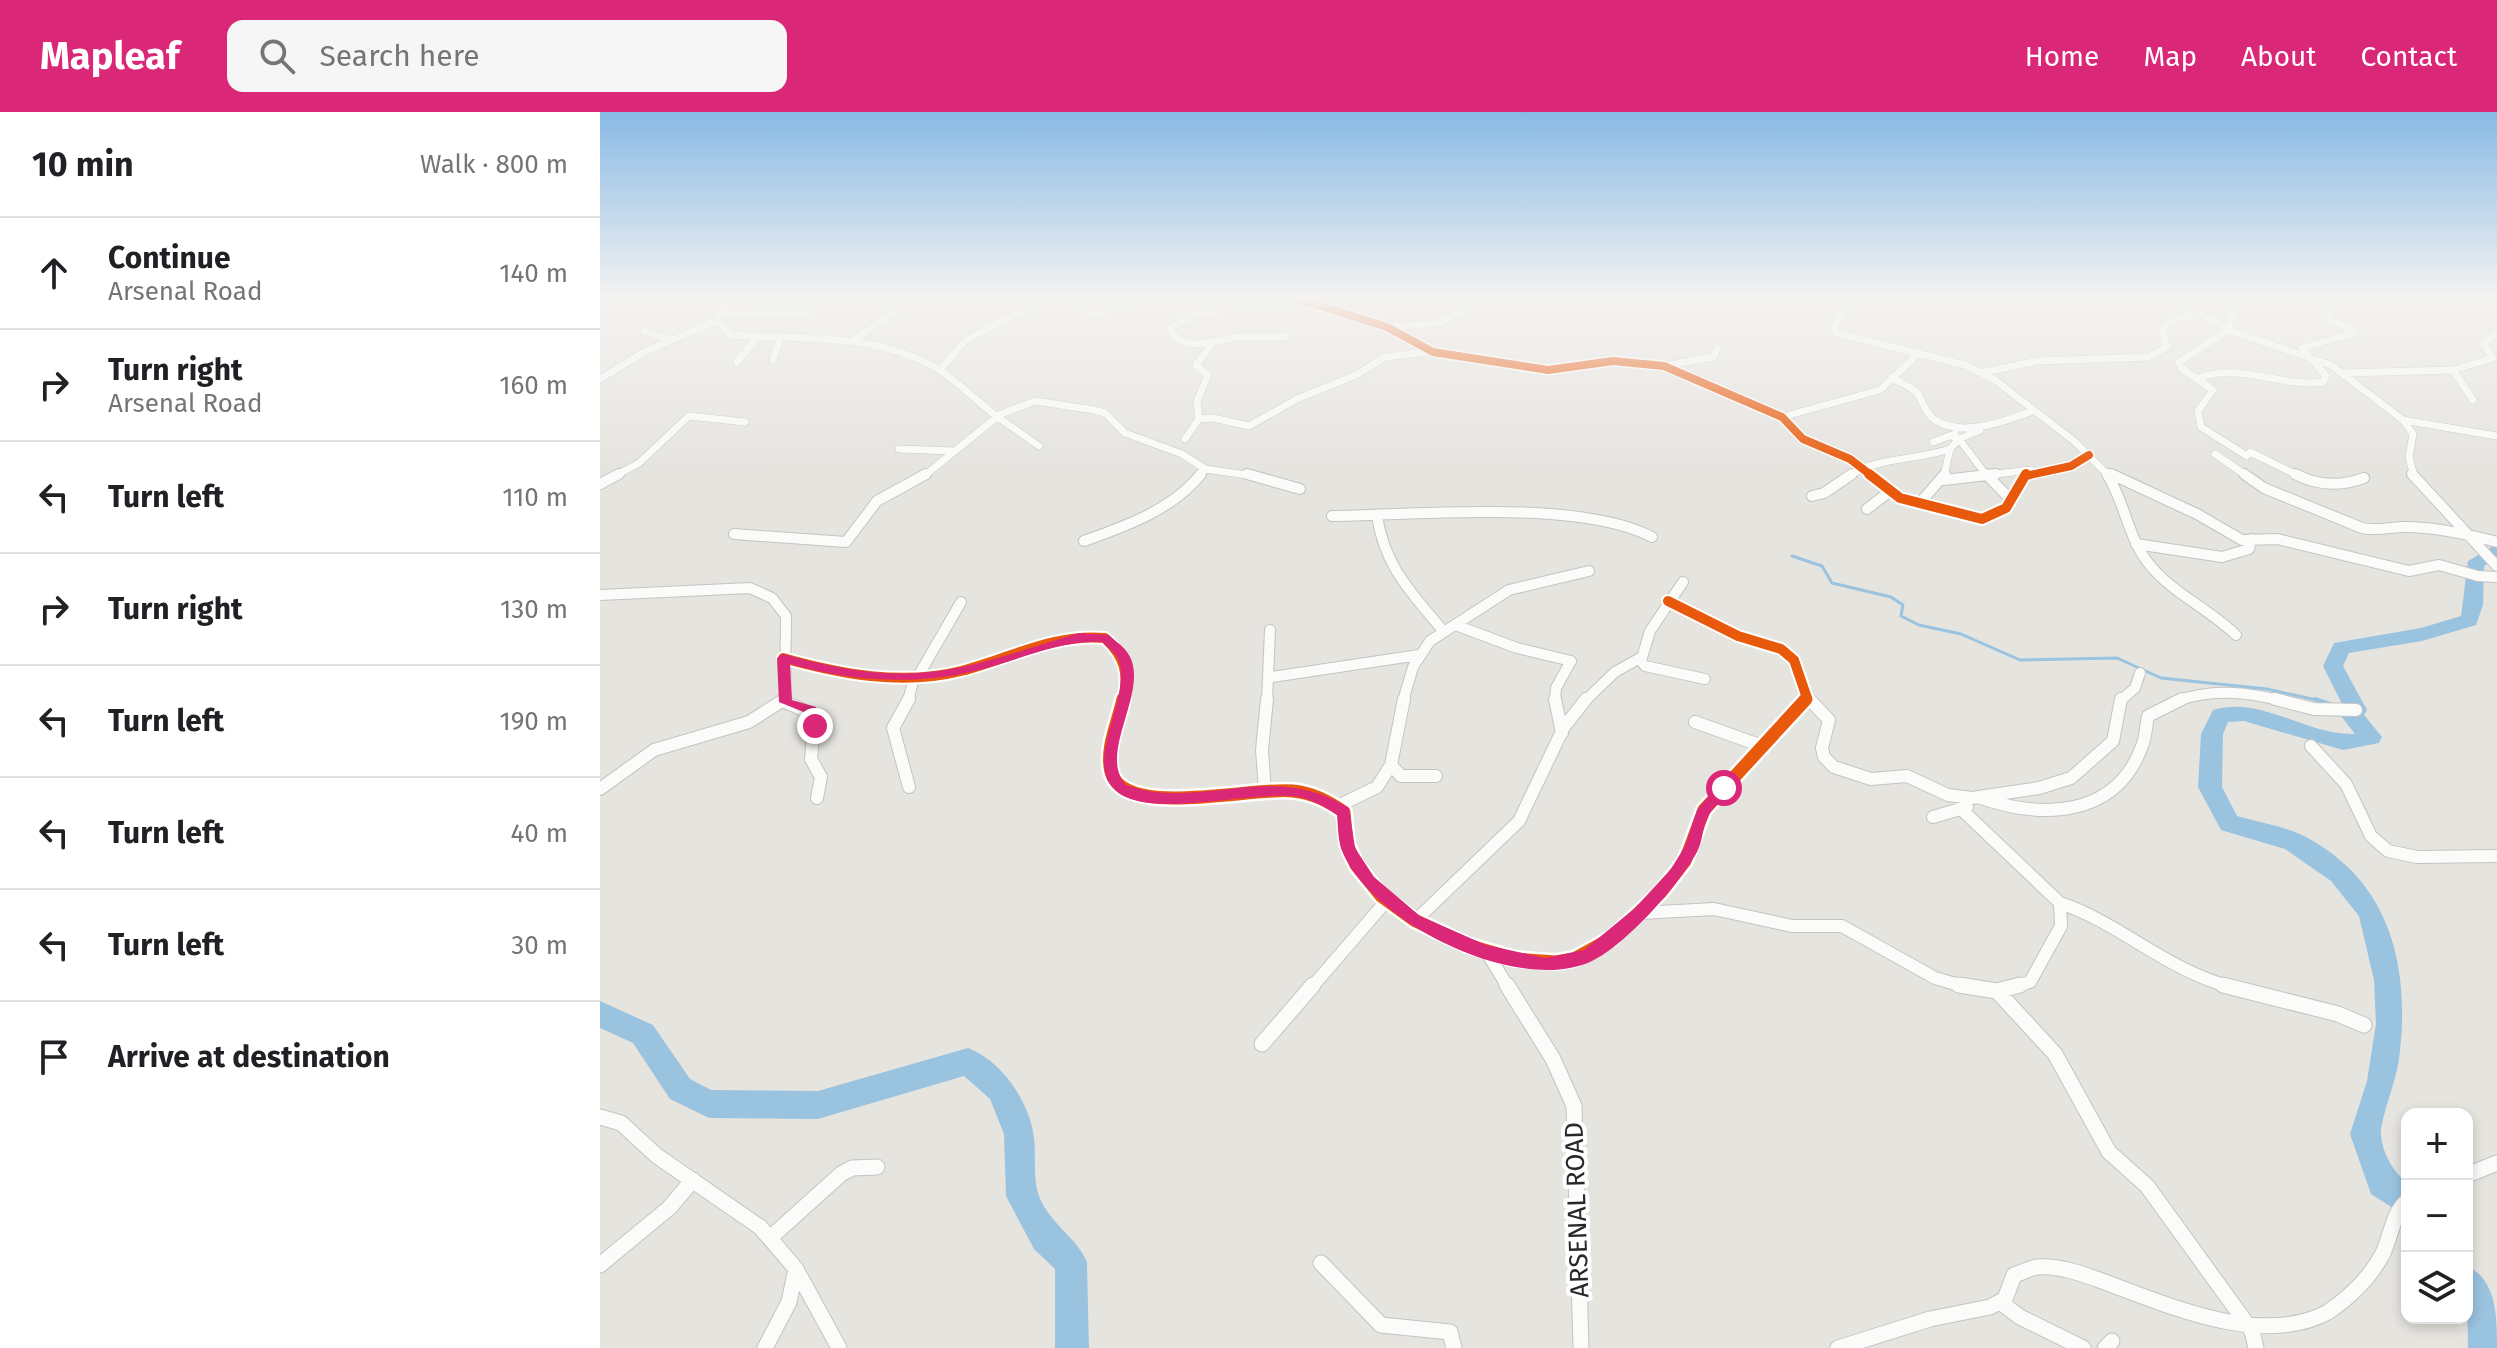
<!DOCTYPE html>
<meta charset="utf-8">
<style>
:root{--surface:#fff;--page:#f6f6f6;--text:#202124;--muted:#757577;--line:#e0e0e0;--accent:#db2777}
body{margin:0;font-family:"Fira Sans",sans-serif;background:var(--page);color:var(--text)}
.controls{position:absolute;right:24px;bottom:24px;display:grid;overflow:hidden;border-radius:16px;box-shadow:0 4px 12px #0003}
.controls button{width:72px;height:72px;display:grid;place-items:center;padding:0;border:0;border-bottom:2px solid var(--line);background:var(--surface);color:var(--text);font:40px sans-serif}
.stop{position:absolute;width:24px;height:24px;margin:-18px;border:6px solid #db2777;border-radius:50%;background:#fff}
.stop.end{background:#db2777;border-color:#fff;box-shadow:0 2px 8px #0008}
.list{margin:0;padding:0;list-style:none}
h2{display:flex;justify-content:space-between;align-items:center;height:104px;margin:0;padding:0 32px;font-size:34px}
h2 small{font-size:26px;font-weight:400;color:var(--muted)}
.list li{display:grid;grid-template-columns:52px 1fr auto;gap:24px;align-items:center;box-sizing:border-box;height:112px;padding:0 32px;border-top:2px solid var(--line)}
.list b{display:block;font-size:30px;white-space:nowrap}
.list p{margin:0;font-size:26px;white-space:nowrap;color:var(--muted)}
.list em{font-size:26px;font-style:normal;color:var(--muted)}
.icon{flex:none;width:44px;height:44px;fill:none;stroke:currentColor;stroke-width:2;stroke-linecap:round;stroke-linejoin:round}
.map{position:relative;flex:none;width:1897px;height:1236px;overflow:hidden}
header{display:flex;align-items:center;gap:48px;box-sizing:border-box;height:112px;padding:0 40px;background:var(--accent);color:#fff}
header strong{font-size:38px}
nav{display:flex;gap:44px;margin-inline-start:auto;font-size:28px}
.search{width:560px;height:72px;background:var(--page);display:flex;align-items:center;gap:20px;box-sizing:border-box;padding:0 28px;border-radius:16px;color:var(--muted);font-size:30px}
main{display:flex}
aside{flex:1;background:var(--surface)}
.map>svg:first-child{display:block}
</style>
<header>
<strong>Mapleaf</strong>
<div class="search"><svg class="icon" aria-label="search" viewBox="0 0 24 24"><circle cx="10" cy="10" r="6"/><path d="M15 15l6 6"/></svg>Search here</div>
<nav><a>Home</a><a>Map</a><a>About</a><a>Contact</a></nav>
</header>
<main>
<aside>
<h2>10 min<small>Walk · 800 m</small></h2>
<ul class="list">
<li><svg class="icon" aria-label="ahead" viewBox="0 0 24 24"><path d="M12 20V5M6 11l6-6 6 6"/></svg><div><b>Continue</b><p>Arsenal Road</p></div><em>140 m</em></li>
<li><svg class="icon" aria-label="right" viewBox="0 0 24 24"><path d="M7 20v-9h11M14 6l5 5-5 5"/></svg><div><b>Turn right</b><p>Arsenal Road</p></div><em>160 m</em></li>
<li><svg class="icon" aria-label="left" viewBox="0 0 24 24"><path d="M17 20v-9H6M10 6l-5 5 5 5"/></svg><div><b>Turn left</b></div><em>110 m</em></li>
<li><svg class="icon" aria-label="right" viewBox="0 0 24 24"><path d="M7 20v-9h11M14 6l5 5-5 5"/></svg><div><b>Turn right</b></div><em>130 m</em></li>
<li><svg class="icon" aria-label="left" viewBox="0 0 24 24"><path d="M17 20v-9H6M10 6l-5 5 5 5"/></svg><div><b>Turn left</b></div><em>190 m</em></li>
<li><svg class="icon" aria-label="left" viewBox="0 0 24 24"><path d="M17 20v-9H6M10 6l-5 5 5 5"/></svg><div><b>Turn left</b></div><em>40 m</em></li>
<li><svg class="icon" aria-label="left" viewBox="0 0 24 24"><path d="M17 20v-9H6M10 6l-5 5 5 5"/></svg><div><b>Turn left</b></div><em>30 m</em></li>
<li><svg class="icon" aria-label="arrive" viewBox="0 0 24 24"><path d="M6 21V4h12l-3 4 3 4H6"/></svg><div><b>Arrive at destination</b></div></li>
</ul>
</aside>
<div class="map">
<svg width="1897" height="1236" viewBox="0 0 1897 1236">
<rect width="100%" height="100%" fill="#e6e4df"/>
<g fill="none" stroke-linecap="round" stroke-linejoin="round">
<path stroke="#9ac3e0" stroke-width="3" d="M1192,444L1222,454L1232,471L1291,485L1303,493L1301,504L1319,513L1361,522L1420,548L1517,546L1561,566L1667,577L1721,589"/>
<path stroke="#9ac3e0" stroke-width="4" d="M1715,587L1730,592"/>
<path fill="#9ac3e0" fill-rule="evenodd" d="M1897,432V449L1885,453L1884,456L1883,493L1876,513L1822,529L1749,541L1743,554L1767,598L1764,603L1782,625L1779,631L1743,638L1644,609L1628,610L1623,622L1622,675L1637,704C1658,710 1683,714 1702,723C1791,768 1811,855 1799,947C1797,966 1779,1011 1781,1024C1783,1042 1793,1060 1807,1070V1105L1771,1082L1750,1022L1767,969L1776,912L1774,868L1759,804L1731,769L1685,737L1621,718L1598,675L1601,622L1613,598C1662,583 1706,624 1755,622L1741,604L1745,598L1723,554L1734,531L1821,516L1861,504L1868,449Z
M0,889L53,913L90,967L111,978L218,979L368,936C402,949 430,990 434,1026C436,1043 433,1065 438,1081C447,1110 476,1124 487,1150L489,1236H455V1157L434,1137L406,1084L404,1022L390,987L364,964L218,1007L109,1006L70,987L33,931L0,916Z
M1867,1154C1897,1168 1897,1205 1897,1236H1868Z"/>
<g stroke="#c4c3c4" stroke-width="8">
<path id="street-far3" d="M129,185L118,208L131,223C201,228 275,220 338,257C359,270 376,289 396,304L435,289L494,298L505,301L525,321L582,342L605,357L599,364
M449,185L481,193L491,201L523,195L524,185
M692,185L787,215L833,240L948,258L1013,249L1064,254L1182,305L1203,327L1250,347L1272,364
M1255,185L1233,216L1236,221L1365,253L1395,268L1474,329L1509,364
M1570,185L1633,220L1731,253L1803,308L1813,322L1809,345L1814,364
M1640,185L1628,218L1579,250L1581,256L1613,278L1598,299L1601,315L1647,344
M1877,185L1897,194
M46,188L49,185
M122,200L209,201
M787,215L840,211L879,188L919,185
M44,219L70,228
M687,224C672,226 656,224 641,225C615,227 587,244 569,217L596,201L701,189
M254,228L302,194L324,189
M173,248L181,224
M137,250L158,225
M1064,254L1113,245L1118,236
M340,258L365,229L427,196
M1385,260L1437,249L1549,245L1567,235L1562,217L1578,206L1599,203
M1744,261L1853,258
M1291,266C1299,270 1313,275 1318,282C1324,291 1325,301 1335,308C1363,326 1405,309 1433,299
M1599,266C1640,250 1681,276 1723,270L1726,264L1702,236L1754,221L1730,206L1727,185
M0,267L44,240L118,208
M1873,288L1853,258L1893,246L1883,231L1897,222
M396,304L439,334
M1182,305L1280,278L1319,241
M599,307L613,306L649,314L697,287L756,263L785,245L828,240
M599,307L597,289L608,263L596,253L612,232
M1803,308L1897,324
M1380,318L1359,327L1387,364
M585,327L599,307
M1333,330L1355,322
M299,337L355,339
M1650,340L1699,364
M1615,342L1647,364
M605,357L654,364
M1509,361L1515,364
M15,364L39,351L89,304L145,310
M324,364L397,305
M1249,364C1277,345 1318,348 1350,337
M1344,364L1350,337L1359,327L1351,324
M1379,364L1431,358
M1425,364L1471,354L1489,343"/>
</g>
<g stroke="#c4c3c4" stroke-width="12">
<path id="street-far2" d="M647,362L700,377
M1269,362L1300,386L1382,407L1406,396L1426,362
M1386,362L1412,389
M1507,362C1523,387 1527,418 1542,442C1563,477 1606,494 1636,523
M1511,362L1597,402L1642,428L1677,427L1809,459L1839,453L1878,464L1897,465
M1644,362L1664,376L1762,416C1776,419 1786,416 1801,415C1832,414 1867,422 1897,430
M1695,362C1718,374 1740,375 1764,366
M1812,362L1897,454
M1344,368L1396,362
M0,372L19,362
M1212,384L1224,381L1252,362
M1319,392L1345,362
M1267,397L1289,380
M732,404C817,403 979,387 1052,425
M777,404C785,456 812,481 844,520
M134,422L246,430L277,389L326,362
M484,429C526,414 572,398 601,362
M1536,432L1622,445L1649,437L1651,427
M1083,470L1050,519L1041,549L1045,554L1105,567
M0,483L150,476L172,486L186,504L185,589
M1068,489L1138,524L1181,537L1194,548L1207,586L1204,589
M858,514L917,536L971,549L956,576L955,589
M183,546C240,562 302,574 361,559C408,547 455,521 505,526C525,545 529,562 523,589
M672,565L819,543
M317,566L361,490
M1207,586L1212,589
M308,589L314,566
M667,589L670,518
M803,589L813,555L830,529L909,478L989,459
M985,589L1015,560L1040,546
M1520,589L1535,576L1540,561
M1576,589C1613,576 1646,580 1683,589"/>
</g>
<g stroke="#c4c3c4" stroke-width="14">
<path id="street-far1" d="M523,587C518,610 505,637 511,660C524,708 655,674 693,679C713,681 728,689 744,700L747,732L756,753L781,784L814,808L867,833L915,847L956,850L974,847L1012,826L1061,780L1085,749L1104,698L1206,587
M804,587L791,653L801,664H836
M955,587L962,621
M1209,587L1229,608L1222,636L1224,645L1234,655L1271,667L1307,664L1348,683L1372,686L1439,676L1471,666L1513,629L1521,587
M1675,587L1714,597L1756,598
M185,590L215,603L211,647L221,665L217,686
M1095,610L1162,634
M1711,634L1746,672L1771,724L1788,739L1817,745L1897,744
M309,675L293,616L309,587
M0,677L54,638L149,610L185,587
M665,678L662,638L667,587
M1381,686C1442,707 1516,706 1542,634C1546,625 1546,614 1548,604L1582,587
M738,694L777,675L791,653
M1361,697L1460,791L1461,814L1430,870L1412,875
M1333,705L1367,695
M1460,791C1520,811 1566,858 1631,875
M1041,801L1114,797L1192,814H1242L1335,866L1366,875
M815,809L919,709L964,615L986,587
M886,839L908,875
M712,875L788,787"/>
</g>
<g stroke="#c4c3c4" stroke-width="17">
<path id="street" d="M907,873L953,947L974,994L981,1236
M1359,873L1397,879L1420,873
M1623,873L1738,902L1764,913
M1397,879L1455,942L1509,1040L1547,1074L1652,1219L1656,1236
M662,932L713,873
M0,1005L21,1011L57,1044L160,1115L196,1157L239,1236
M1867,1063L1897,1051
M170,1126L241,1062L252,1056L277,1055
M721,1151L781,1213L850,1220L854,1236
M0,1153L69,1096L93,1068
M1400,1190L1420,1205L1483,1236
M165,1236L189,1190L196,1157
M1238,1236L1330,1207L1390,1195L1405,1187L1414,1163C1421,1161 1430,1156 1437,1155C1458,1153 1483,1162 1502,1169C1568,1193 1662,1236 1728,1200C1750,1185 1769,1167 1782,1143C1791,1126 1792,1102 1807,1089
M1505,1236L1512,1229"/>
</g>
<use href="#street-far3" stroke="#fbfbfa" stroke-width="7"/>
<use href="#street-far2" stroke="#fbfbfa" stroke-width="10"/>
<use href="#street-far1" stroke="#fbfbfa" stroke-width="12"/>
<use href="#street" stroke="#fbfbfa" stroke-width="15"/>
<g stroke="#fff" stroke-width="11">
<path id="cycleway-far2" d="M692,185L787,215L833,240L948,258L1013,249L1064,254L1182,305L1203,327L1250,347L1272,364
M1425,364L1471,354L1489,343"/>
</g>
<g stroke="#fff" stroke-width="14">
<path id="cycleway-far1" d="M1269,362L1300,386L1382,407L1406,396L1426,362
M1068,489L1138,524L1181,537L1194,548L1207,586L1204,589
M183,546C240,562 302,574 361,559C408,547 455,521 505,526C525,545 529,562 523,589"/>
</g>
<g stroke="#fff" stroke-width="18">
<path id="cycleway" d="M523,587C518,610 505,637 511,660C524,708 655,674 693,679C713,681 728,689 744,700L747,732L756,753L781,784L814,808L867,833L915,847L956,850L974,847L1012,826L1061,780L1085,749L1104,698L1206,587"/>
</g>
<use href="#cycleway-far2" stroke="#e8590c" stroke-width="8"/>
<use href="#cycleway-far1" stroke="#e8590c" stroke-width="10"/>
<use href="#cycleway" stroke="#e8590c" stroke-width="13"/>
</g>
<linearGradient id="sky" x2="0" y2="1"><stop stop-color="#89bae5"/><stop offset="0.52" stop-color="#f4f3f1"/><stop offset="1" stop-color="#f4f3f1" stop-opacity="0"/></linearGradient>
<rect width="1897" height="358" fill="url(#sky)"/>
<path fill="#db2777" d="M479,521L509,523C515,529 523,534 527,540C553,575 496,641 526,673C600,700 671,647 749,696L755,736L774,765L820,804L886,833L945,846L984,838L1035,796L1071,757L1085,734L1097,698L1119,672H1128L1130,676C1124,686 1113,694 1108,705C1102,716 1103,729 1097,740C1079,773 1027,832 992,849C920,884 771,811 742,739C738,729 738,714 737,703C725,695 713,688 699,685C652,677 546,710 514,677C484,647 533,584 518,547C515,541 507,535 502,530C461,528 422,547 383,557C320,574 252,570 190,552L192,588L216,595L220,618H211L206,601L179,590L177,546L183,542C225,554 274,564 317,561C372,558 427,536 479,521Z"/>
<g text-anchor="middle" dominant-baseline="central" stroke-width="8" stroke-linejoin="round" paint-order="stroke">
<g font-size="26" fill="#282828" stroke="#fff">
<text transform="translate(977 1098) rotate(-92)">ARSENAL ROAD</text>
</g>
</g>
</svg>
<div class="controls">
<button>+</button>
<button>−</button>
<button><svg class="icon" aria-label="layers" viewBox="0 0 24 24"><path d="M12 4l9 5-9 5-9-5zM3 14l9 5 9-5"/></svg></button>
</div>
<div class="stop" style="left:1124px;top:676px"></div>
<div class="stop end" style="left:215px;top:614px"></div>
</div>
</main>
